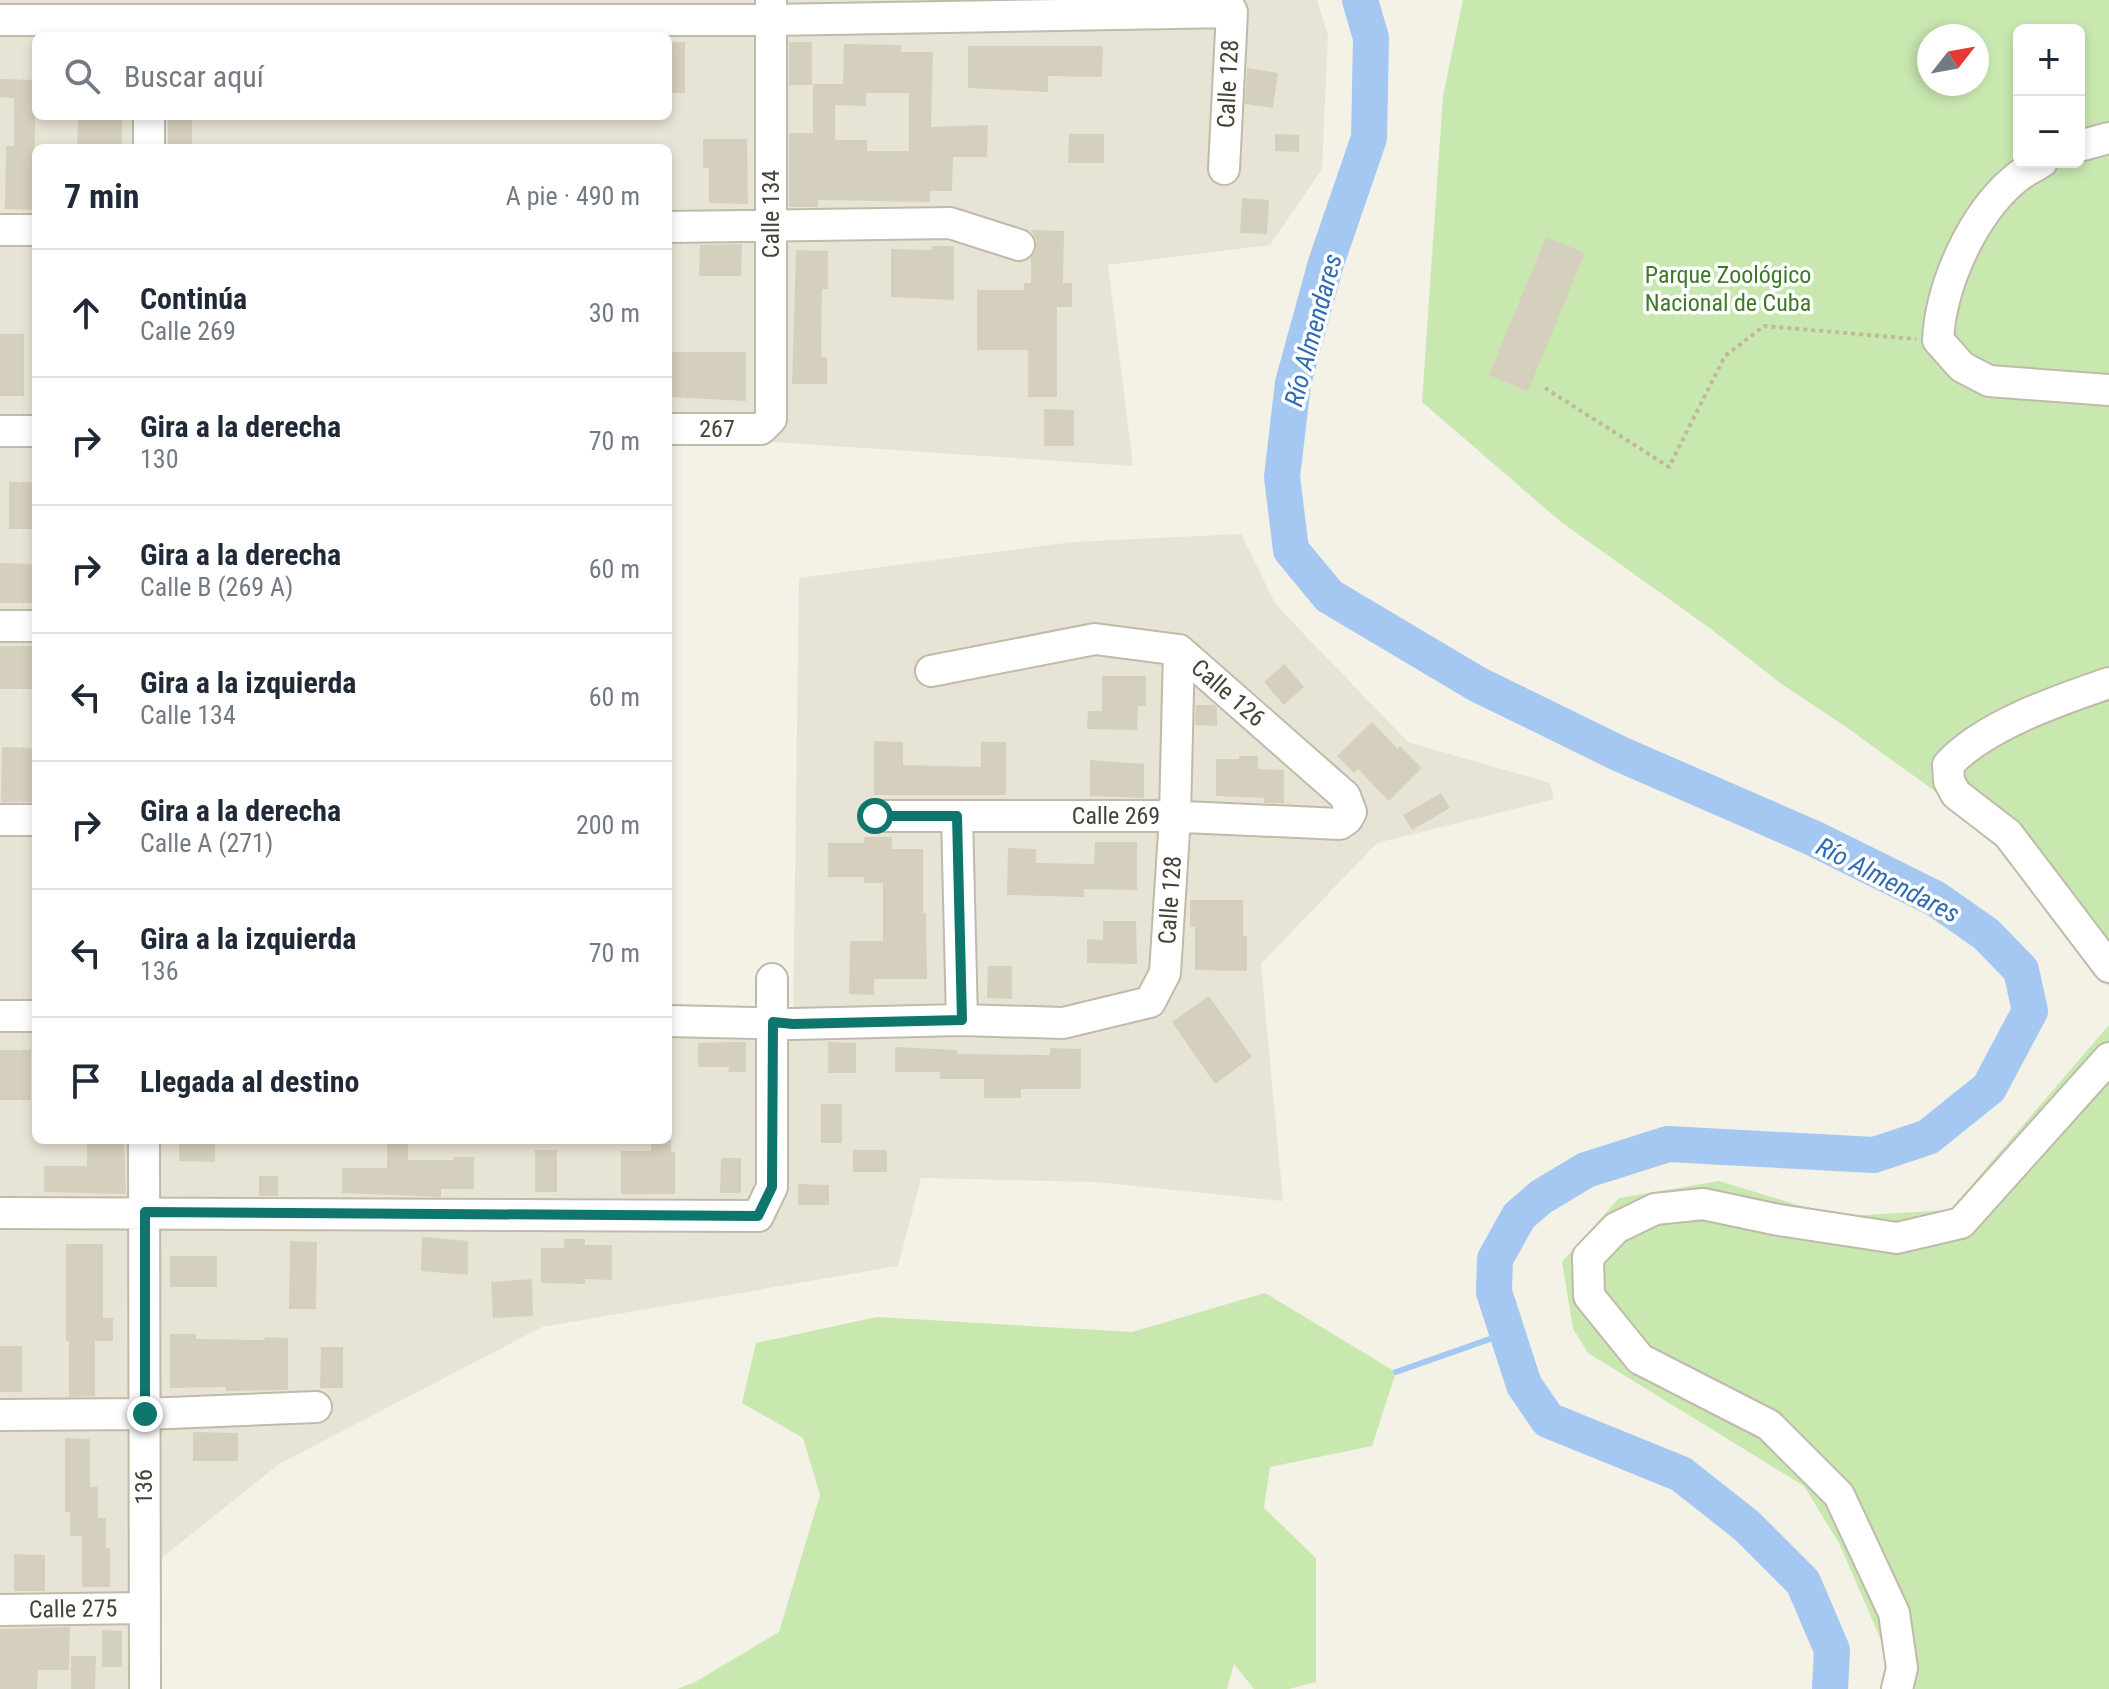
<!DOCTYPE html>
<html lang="es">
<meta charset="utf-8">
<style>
:root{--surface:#fff;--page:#f6f6f7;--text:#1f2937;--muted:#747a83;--line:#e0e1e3}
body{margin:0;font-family:"Roboto Condensed",sans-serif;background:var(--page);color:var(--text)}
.controls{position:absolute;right:24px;top:24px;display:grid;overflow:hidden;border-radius:12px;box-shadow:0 4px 12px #0003}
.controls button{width:72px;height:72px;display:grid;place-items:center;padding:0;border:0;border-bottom:2px solid var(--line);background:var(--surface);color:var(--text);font:40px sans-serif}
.compass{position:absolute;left:1917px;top:24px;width:72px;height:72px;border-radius:50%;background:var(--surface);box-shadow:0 4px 12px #0003;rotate:59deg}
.stop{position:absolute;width:24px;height:24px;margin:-18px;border:6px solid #0f766e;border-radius:50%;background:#fff}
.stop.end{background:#0f766e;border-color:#fff;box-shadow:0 2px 8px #0008}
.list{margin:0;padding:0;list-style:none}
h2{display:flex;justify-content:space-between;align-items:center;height:104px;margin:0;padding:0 32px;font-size:34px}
h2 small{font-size:26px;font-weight:400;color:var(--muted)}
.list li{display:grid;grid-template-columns:52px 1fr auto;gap:24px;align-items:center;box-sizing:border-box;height:128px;padding:0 32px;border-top:2px solid var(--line)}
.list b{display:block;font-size:30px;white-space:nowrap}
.list p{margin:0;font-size:26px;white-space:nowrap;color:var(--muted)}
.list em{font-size:26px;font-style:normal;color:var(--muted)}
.icon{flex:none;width:44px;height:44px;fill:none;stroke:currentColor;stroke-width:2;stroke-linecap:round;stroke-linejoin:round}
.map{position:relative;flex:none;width:2109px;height:1689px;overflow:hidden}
.search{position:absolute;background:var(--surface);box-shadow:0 4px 12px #0003;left:32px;top:32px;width:640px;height:88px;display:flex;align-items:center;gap:20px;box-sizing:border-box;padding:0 28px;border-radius:12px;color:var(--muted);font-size:30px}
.panel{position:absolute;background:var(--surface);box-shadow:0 4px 12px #0003;left:32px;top:144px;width:640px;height:1000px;border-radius:12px}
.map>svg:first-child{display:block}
</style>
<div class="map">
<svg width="2109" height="1689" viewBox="0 0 2109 1689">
<rect width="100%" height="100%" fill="#f4f1e7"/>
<path fill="#e8e4d5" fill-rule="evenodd" d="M0,0H1317L1328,35L1322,169L1270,245L1108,265L1133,466L668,435V148H36V1140H668V1021L793,1024L799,578L1072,542L1241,534L1276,605L1408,742L1550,783L1554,799L1377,843L1261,964L1283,1201L1095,1182L921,1178L898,1266L542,1327L279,1464L144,1572L145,1689H0ZM36,36H668V116H36Z"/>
<path fill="#c9e8b0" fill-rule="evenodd" d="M1463,0H2109V987L2040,888L2000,838L1846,727L1783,685L1711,629L1561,522L1422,402L1443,96ZM2019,30H2079V162H2019ZM1929,36H1977V84H1929Z
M2109,1025V1689H1884L1887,1654L1840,1545L1804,1486L1588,1353L1573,1329L1562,1262L1619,1198L1719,1181L1798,1205L1847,1216L1950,1210Z
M1265,1293L1396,1372L1372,1446L1270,1467L1264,1508L1316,1558V1682L1289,1689H1254L1234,1664L1227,1689H677L695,1682L779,1632L820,1495L803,1438L742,1403L756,1343L877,1317L1132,1332Z"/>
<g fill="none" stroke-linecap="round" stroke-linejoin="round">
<path stroke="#a4c8f1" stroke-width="6" d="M1396,1372L1507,1333"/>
<path stroke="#a4c8f1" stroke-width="36" d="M1360,0L1371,38L1369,138L1326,263L1293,383L1282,477L1291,550L1329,596L1477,684L1620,754L1813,838L1936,899L1986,934L2021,970L2030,1011L1989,1088L1928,1137L1874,1155L1668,1144L1586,1170L1541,1197L1519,1216L1495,1259L1494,1292L1524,1385L1548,1420L1681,1474L1747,1526L1803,1582L1832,1650L1830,1689"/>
</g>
<path fill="#d5cfbd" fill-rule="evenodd" d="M668,42H685V93H668Z
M789,42H812V85H789Z
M844,44L901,45V52H933L931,127L988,125L987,157H953L952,191H930V202L818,200V207H789V133H813V84H843ZM866,93H909V151H867V140H835V105L866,106Z
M968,46H1103L1102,77L1048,76V92L968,88Z
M1247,68L1278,73L1273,108L1245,104Z
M0,79L36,80L33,210L5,209L6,146H14V98L0,97Z
M78,116H122V148H77Z
M168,116H192V148H168Z
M1069,134H1104V163H1068Z
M1275,134L1299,135V152L1275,151Z
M703,139H747L748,204L709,203V168H703Z
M1242,198L1269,200L1267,234L1240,233Z
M1031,230L1064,231L1063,283H1072V307H1057V397H1028V350H977V290H1024V283H1031V258L1036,250V240Z
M1546,237L1585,253L1528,391L1489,375Z
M742,244L741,276H699L700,245Z
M932,246H954V300L891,297V249L932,250Z
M796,250L828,251V289H822L821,357H827V384H792Z
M0,334H24V396H0Z
M668,352H746V401L668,397Z
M1044,409L1074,410V446H1044Z
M9,482H36V529H9Z
M0,563L36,564V603H0Z
M0,646H36V689H0Z
M1284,664L1304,687L1284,705L1264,682Z
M1102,676H1146V706H1138L1137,730L1087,729L1088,711H1102Z
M1196,705H1215L1217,708V726L1195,725Z
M1372,722L1398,749L1400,746L1422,768L1389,801L1358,769L1354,773L1337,756Z
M874,741L903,742V765L941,766L981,767V742H1006V795H874Z
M2,747L36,748V802H1Z
M1239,756H1258V769L1284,770V803H1264V798L1216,796V759H1239Z
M1090,760L1144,764V798L1090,796Z
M1441,793L1450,808L1412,830L1403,815Z
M864,837H892V849H923V913H926L927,979H874V995L849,994L850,941H883V883H864V877H828V843H864Z
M1095,842H1137V890L1084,889V897L1007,895L1008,848L1036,849V863L1094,864Z
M1190,900H1243V936H1247V971L1195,970V927H1190Z
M1103,921H1136L1137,964L1087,963V939L1103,940Z
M988,966H1012V999L987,998Z
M1209,996L1252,1057L1215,1084L1172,1022Z
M729,1042H746V1072H728L729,1067H698V1043Z
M828,1042L856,1043V1073H828Z
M895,1047L957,1050V1054L1050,1055V1048L1081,1049V1089H1021V1098H984V1079H940V1072H895Z
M0,1050H31V1100H0Z
M821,1104H842V1143H821Z
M87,1140H124L126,1194L44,1192V1166H87Z
M179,1140H215V1162L179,1161Z
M387,1140H408V1160H454V1157H474V1189H441V1197L342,1193V1168H387Z
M651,1140H671V1152H675V1194H621V1151H651Z
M535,1150H557V1192H535Z
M853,1150H887V1172H853Z
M721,1158H741V1193H720Z
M259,1176H278V1196H259Z
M798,1184L829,1185V1205H798Z
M422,1237L468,1241V1275L421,1271Z
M564,1239H585V1245H612V1280L585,1279V1284L541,1283V1248H564Z
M290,1241L317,1242L316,1309H289Z
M66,1244H103V1318H113V1341H95V1396L69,1397V1341H66Z
M170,1256H217V1287H170Z
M532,1279L533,1316L493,1318L491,1282Z
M170,1334H196V1339L264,1340L265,1337L288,1338V1390L226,1391V1387L170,1388Z
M0,1346H22V1392H0Z
M321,1347H343V1388H320Z
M193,1432L238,1433V1461H193Z
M65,1438L90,1439V1487H98V1518H106V1548H110V1587H82V1536H70V1512H65Z
M14,1554L45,1555V1591H14Z
M70,1627L69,1670H38L37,1689H0V1629Z
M102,1630L122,1631V1667H102Z
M71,1656H96L95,1689H71Z"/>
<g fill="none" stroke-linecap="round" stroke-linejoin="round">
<g stroke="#bfbaaa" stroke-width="34">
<path id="minor" d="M0,20H771L1232,12
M149,116V148
M2079,146L2109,138
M2042,162C2033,167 2023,172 2015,179C1972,215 1941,285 1938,340L1962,367L1989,381L2109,390
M1224,169L1232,12L1226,0
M668,227L950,223L1019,245
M0,230H36
M668,429H761L771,419V0
M0,431H36
M0,626H36
M2109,683C2059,700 1983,726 1948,765L1949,781L1956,794L2008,834L2109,967
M875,816H1162L1340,824L1347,819L1351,812L1345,796L1179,650L1095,639L931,671
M957,816L962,1020
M0,820H36
M0,1016H36
M668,1021L793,1024L962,1020L1063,1023L1150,1002L1165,973L1175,816L1179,650
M144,1140L145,1689
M0,1213L758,1216L772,1187V979
M0,1415L145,1414L316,1407
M0,1610L145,1608
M1897,1689L1902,1668L1894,1613L1839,1495L1769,1425L1640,1359L1589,1296L1588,1257L1616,1228L1655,1209L1703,1204L1779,1220L1897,1238L1961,1223L2109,1058"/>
</g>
<path stroke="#c1b89b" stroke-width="4" stroke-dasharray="4 4" stroke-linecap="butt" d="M1545,388L1669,467L1725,356L1764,326L1916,339"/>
<use href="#minor" stroke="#fff" stroke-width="30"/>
</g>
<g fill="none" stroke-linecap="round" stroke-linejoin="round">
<path stroke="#0f766e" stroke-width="10" d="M145,1414V1212L758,1216L772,1187L773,1022L793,1024L962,1020L957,816H875"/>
</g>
<g text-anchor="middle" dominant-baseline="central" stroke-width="7" stroke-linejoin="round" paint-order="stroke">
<g font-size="24" fill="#474236" stroke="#fff">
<text transform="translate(1228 84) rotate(-87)">Calle 128</text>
<text transform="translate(771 214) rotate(-90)">Calle 134</text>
<text x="717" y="429">267</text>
<text transform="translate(1228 693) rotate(41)">Calle 126</text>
<text x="1116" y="816">Calle 269</text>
<text transform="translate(1170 900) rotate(-86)">Calle 128</text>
<text transform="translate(144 1487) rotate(-90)">136</text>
<text transform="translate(73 1609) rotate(-1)">Calle 275</text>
</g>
<g font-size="24" fill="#3e7929" stroke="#fff">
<text x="1728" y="275">Parque Zoológico<tspan x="1728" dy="28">Nacional de Cuba</tspan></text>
</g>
<g font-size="26" font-style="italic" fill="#2f6cb4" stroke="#fff">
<text transform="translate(1313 330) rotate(-75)">Río Almendares</text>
<text transform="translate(1888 880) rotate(27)">Río Almendares</text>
</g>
</g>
</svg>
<div class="controls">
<button>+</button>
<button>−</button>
</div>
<svg class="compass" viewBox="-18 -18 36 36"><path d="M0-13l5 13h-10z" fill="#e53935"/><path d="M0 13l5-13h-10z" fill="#747a83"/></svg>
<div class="stop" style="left:875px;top:816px"></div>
<div class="stop end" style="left:145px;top:1414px"></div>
<div class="search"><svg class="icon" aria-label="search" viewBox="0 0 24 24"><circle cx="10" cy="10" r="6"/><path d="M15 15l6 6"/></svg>Buscar aquí</div>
<section class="panel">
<h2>7 min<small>A pie · 490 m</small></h2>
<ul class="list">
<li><svg class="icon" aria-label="ahead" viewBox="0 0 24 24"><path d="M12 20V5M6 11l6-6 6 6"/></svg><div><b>Continúa</b><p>Calle 269</p></div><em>30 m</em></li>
<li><svg class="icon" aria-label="right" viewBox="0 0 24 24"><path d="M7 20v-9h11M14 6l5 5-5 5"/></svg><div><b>Gira a la derecha</b><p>130</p></div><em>70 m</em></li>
<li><svg class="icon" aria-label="right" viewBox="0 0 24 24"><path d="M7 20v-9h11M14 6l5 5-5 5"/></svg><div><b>Gira a la derecha</b><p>Calle B (269 A)</p></div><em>60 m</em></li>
<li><svg class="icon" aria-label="left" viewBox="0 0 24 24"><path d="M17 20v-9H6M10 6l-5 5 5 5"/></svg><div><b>Gira a la izquierda</b><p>Calle 134</p></div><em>60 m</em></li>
<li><svg class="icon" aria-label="right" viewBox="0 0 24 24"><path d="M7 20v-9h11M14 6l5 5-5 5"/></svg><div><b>Gira a la derecha</b><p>Calle A (271)</p></div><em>200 m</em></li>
<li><svg class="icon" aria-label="left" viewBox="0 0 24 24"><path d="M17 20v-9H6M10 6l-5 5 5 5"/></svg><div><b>Gira a la izquierda</b><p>136</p></div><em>70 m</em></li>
<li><svg class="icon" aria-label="arrive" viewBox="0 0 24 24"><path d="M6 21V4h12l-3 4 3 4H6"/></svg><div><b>Llegada al destino</b></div></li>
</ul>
</section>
</div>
